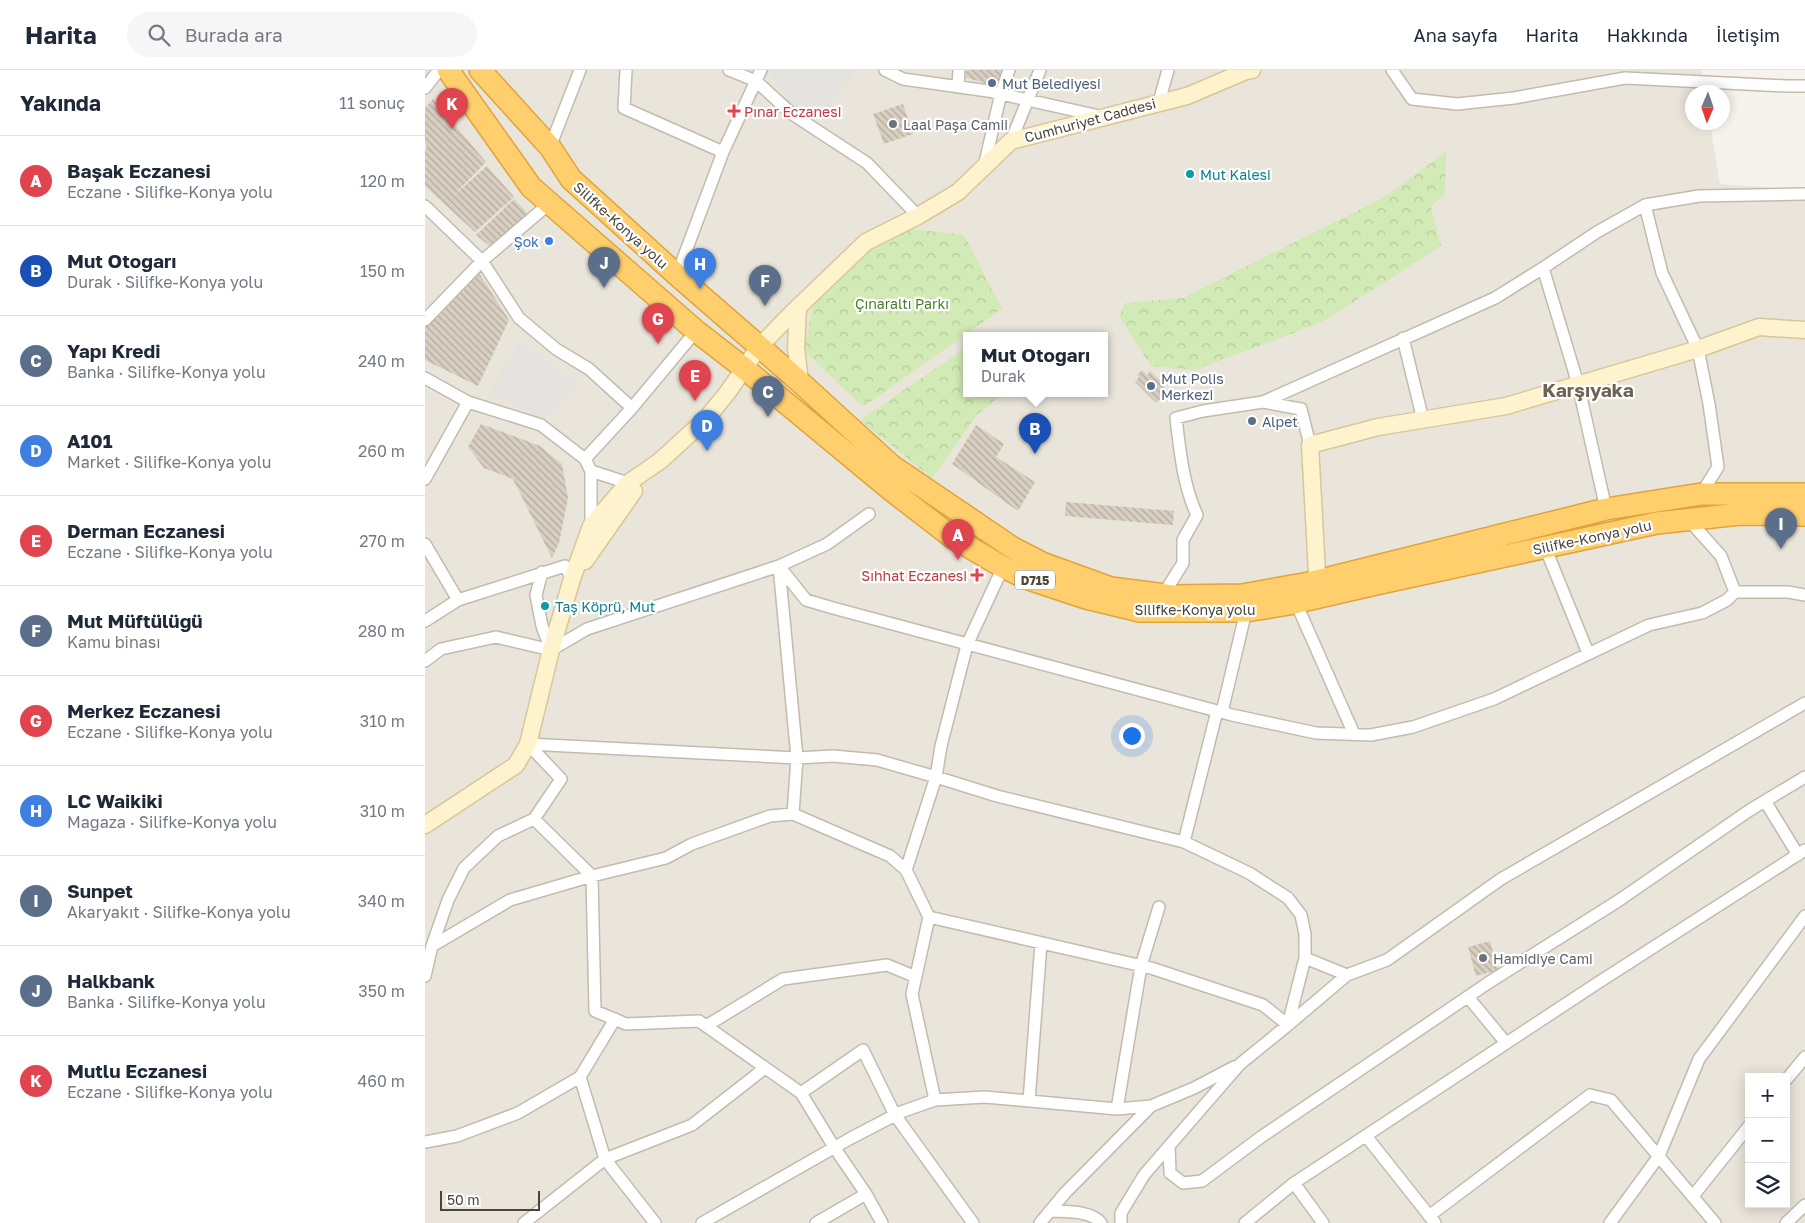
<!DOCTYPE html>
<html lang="tr">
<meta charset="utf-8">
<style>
:root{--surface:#fff;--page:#f6f6f7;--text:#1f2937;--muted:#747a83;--line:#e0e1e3;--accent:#d93025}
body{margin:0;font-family:"Golos Text",sans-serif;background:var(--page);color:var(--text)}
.controls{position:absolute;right:15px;bottom:15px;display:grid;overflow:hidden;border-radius:0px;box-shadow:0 2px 12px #0003}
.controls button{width:45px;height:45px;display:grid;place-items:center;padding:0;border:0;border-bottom:1px solid var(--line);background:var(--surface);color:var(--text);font:25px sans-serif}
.compass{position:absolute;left:1260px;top:15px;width:45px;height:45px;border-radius:50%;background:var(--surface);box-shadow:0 2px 12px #0003;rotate:182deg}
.scale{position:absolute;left:15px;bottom:12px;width:100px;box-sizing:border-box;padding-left:5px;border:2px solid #4b4439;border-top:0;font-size:14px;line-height:18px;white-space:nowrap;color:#4b4439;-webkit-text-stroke:4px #fff;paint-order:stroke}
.you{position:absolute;left:706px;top:665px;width:18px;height:18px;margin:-12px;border:4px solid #fff;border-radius:50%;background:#1a73e8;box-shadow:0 0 0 8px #1a73e833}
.badge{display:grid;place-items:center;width:32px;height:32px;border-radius:50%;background:var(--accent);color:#fff;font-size:16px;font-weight:700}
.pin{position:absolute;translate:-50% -41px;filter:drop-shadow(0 1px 2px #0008)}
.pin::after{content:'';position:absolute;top:26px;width:18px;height:15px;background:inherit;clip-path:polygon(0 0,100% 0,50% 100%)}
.popup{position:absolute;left:538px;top:262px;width:145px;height:65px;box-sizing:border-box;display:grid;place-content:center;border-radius:0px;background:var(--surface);filter:drop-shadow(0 1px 4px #0005);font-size:16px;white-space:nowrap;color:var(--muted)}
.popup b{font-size:19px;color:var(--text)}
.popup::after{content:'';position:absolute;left:50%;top:100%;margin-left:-10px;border:10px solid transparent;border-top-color:var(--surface)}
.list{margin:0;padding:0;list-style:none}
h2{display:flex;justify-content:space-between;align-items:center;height:65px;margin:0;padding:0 20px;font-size:21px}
h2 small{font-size:16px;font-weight:400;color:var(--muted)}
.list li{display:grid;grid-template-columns:32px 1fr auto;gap:15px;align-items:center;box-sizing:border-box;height:90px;padding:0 20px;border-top:1px solid var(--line)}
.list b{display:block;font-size:19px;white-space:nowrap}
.list p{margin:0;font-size:16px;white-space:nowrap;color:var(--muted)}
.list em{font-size:16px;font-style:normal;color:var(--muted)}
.icon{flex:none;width:28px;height:28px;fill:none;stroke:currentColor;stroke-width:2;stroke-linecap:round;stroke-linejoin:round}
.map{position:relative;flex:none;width:1380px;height:1153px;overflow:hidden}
header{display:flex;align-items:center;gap:30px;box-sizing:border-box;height:70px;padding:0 25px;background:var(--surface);border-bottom:1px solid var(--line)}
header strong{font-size:24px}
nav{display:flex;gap:28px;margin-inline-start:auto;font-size:18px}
.search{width:350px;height:45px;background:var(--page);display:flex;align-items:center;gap:12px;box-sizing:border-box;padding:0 18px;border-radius:28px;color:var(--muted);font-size:19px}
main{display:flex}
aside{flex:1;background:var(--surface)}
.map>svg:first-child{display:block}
</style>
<header>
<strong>Harita</strong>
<div class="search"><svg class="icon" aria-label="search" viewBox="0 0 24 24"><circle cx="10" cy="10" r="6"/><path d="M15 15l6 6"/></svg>Burada ara</div>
<nav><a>Ana sayfa</a><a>Harita</a><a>Hakkında</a><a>İletişim</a></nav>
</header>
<main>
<aside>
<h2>Yakında<small>11 sonuç</small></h2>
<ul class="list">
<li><span class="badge" style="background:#e0444e">A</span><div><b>Başak Eczanesi</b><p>Eczane · Silifke-Konya yolu</p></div><em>120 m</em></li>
<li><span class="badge" style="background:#1a4fb4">B</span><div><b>Mut Otogarı</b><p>Durak · Silifke-Konya yolu</p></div><em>150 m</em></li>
<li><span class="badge" style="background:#5c6f8a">C</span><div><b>Yapı Kredi</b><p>Banka · Silifke-Konya yolu</p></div><em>240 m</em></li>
<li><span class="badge" style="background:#3f7fe0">D</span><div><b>A101</b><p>Market · Silifke-Konya yolu</p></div><em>260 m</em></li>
<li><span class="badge" style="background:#e0444e">E</span><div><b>Derman Eczanesi</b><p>Eczane · Silifke-Konya yolu</p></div><em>270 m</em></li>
<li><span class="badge" style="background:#5c6f8a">F</span><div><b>Mut Müftülüğü</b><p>Kamu binası</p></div><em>280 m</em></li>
<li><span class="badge" style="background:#e0444e">G</span><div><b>Merkez Eczanesi</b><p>Eczane · Silifke-Konya yolu</p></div><em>310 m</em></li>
<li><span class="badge" style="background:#3f7fe0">H</span><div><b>LC Waikiki</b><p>Mağaza · Silifke-Konya yolu</p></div><em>310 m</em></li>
<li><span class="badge" style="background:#5c6f8a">I</span><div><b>Sunpet</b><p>Akaryakıt · Silifke-Konya yolu</p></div><em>340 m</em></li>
<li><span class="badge" style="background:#5c6f8a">J</span><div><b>Halkbank</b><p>Banka · Silifke-Konya yolu</p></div><em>350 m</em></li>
<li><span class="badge" style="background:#e0444e">K</span><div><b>Mutlu Eczanesi</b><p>Eczane · Silifke-Konya yolu</p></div><em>460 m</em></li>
</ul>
</aside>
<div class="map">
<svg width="1380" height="1153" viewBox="0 0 1380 1153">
<defs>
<pattern id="forest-crowns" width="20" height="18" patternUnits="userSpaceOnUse" patternTransform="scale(1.25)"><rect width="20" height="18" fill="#d2eab5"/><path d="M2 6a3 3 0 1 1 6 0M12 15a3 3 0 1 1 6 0" fill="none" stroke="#b6ca9c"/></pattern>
<pattern id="building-back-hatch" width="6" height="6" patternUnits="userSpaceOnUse" patternTransform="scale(1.25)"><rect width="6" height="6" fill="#d8cfc1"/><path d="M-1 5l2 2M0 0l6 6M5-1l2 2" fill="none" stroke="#b1aa9e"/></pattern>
</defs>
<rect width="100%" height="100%" fill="#f6f3ec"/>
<path fill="#eae5da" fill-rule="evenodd" d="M0,0H1276L1280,22H1268V52L1285,53L1295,114L1380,120V1153H0ZM541,265H679V323H541ZM1324,1007H1361V1134H1324Z"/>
<path fill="url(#forest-crowns)" d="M1021,82L1020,124L1006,137L1016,176L897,252L770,300L726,296L694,247L700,233L758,228L958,128Z
M486,159L539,165L577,239L438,337L379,281L389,229L444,180Z
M539,279L541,280V323H579L553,344L507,408L435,350Z"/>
<path fill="#e5e3e0" d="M345,0H430L395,51L363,33Z
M95,271L154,315L119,349L63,323Z"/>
<path fill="url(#building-back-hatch)" d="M542,0H580L574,18L540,7Z
M8,29L61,92L27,127L62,96L89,127L50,162L0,116V79L2,77L0,73V38Z
M478,34L488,64L459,74L448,44Z
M89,129L105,146L66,177L51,165Z
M54,203L84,250L53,316L0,290V258L17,237Z
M717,300L722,305L725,301L738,313L737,314L740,317L735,323L738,326L731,333L710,312L714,307L712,305Z
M56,354L115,376L137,394L143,428L134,473L127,488L88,409L59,398L43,377Z
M551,355L579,374L571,387L610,412L593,441L527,394Z
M641,432L749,441L748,455L640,446Z
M1065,871L1073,900L1051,906L1043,877Z"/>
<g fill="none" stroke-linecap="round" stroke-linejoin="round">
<g stroke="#c2bbae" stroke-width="14">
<path id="street" d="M201,0L199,38L298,82
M304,0L331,11L367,44L442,93L493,146
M460,0L478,9L563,21L674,46
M967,0L987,29L1032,34L1089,28L1200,8L1361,16H1380
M533,17L534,0
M0,18L14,0
M734,32L743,0
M586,71L615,0
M125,77L155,0
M559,97L576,23L584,0
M1220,135L1274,126L1380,124
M0,136L57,191L94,248L131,279L164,299L207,338L271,261
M1118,198L1153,314L1181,439
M252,205L298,82L336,0
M0,250L57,191L125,133
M978,268L998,350
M0,308L43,332L116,355L160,389L166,401V456
M838,332L1070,228L1118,198L1172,162L1220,135L1237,203L1273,279L1284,334L1293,397L1276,424
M160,389L207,338
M166,401L203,413
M0,409L43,332
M444,444L402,474L354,496L372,688L368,744L465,786L481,800L504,847
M0,474L33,530L140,496L147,509
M1120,477L1163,583
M578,497L542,575L516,676L511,707L572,726L759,772L824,803L863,828L876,845L880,864V888L863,955L815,994L719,1105L696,1143V1153
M117,502L111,525L117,556L126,580
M1310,522H1363L1380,525
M738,525L758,493V470L772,445C758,415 755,381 751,348L778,341L838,332L876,339L885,375
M871,533L929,664
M0,551L33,530
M0,591L16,579L71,567L126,580L162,559L354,496L381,530L408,538L807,645L891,663L946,665L988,657L1069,629L1224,555L1277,543L1302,530L1310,522L1296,486L1263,449
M797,642L821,541
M103,674L136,709L109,749L167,806L170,941L201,954L274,951L376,1023L409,1077L441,1124
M103,674L372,688L408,686L452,690L511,707L481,800
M1340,731L1373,785
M759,772L792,641
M7,876L85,830L167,806L241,788L267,774L345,746L368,744
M880,888L922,905
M0,906L7,876L23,830L39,798L73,766L109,749
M1043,927L1081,973
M190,949L155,1007L180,1089L230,1153
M281,956L358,909L462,895L491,907
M1361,1010L1380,987
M376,1023L438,980L470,1045L548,1153
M510,1030L487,924L504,847L726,898L838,935L863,955L922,905L962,890L1076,809L1380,633
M604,1031L616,873
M692,1039L716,896L734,837
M941,1066L1010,1153
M0,1072L32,1066L93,1043L155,1007
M744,1076L745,1103L758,1113L777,1111L836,1067L1063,913L1193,831L1325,740L1380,707
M869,1113L898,1153
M1268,1126L1324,1056
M625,1141C640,1142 666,1140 676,1153
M1004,1146L1165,1025L1186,1030L1290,1153
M99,1153L180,1089L267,1055L340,998
M277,1153L426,1068L476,1042L510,1030L560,1027L692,1039L726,1036L769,1018L809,997
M391,1153L441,1124L457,1153
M615,1153L640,1123L726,1036
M820,1153L869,1113L1171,914L1380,780
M1185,1153L1234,1086L1274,989L1380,846
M1361,1153L1380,1135"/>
</g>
<g stroke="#d6c79b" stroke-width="19">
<path id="secondary" d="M373,237L371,278L375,312
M160,491L209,421
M893,521L885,375L953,357L1081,336L1273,279L1334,257L1380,260
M0,755L91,695L103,674L126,580L147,509L166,456L203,413L235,391L281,349L303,322L334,277L366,244L441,172L493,146L533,122L586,71L762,26L821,1L827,0"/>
</g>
<g stroke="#e0a43c" stroke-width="24">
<path id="highway" d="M23,0L106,117L271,261L320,299L466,420L527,467L578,497L601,508L661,528L715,541H821L864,534L951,514L1232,453L1315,444L1380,445
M55,0L125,77L146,109L252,205L375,312L467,396L588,478L617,493L686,518L748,526L817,525L884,513L1181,439L1276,424H1380"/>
</g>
<use href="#street" stroke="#fff" stroke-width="11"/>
<use href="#secondary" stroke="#fff3cd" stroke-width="16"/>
<use href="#highway" stroke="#ffcf6e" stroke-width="21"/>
</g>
<g fill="#5c6f8a" stroke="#fff" stroke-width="2">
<circle cx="567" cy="13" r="5"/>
<circle cx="726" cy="316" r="5"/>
<circle cx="827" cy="351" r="5"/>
</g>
<g fill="#e0444e" stroke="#fff" stroke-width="2">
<path d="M306.5 33.5h5v5h5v5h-5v5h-5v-5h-5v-5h5z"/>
<path d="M549.5 497.5h5v5h5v5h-5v5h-5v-5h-5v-5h5z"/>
</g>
<g fill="#6b7280" stroke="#fff" stroke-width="2">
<circle cx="468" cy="54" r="5"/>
<circle cx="1058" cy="888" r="5"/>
</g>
<g fill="#0f9aa8" stroke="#fff" stroke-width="2">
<circle cx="765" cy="104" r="5"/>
<circle cx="120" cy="536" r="5"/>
</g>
<circle fill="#3f7fe0" stroke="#fff" stroke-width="2" cx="124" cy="171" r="5"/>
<g text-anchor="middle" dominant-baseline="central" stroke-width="4.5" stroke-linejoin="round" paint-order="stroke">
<rect fill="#fff" stroke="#817c74" stroke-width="1" x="590" y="500.5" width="40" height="19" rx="4"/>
<g font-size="12" font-weight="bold" fill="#4b4439">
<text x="610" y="510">D715</text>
</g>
<g font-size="14" fill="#4e5e75" stroke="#fff" text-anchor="start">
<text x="577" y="13">Mut Belediyesi</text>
<text x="736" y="308">Mut Polis<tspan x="736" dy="16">Merkezi</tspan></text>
<text x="837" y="351">Alpet</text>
</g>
<g font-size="14" fill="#be3a42" stroke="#fff" text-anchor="start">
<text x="319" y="41">Pınar Eczanesi</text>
<text x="542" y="505" text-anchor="end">Sıhhat Eczanesi</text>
</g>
<g font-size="14" fill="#4b4439" stroke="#fff">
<text transform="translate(665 50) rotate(-15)">Cumhuriyet Caddesi</text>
<text transform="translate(196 155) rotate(42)">Silifke-Konya yolu</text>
<text transform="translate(1167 467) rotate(-12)">Silifke-Konya yolu</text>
<text x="770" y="539">Silifke-Konya yolu</text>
</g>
<g font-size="14" fill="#5b616d" stroke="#fff" text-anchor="start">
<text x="478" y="54">Laal Paşa Camii</text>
<text x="1068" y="888">Hamidiye Cami</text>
</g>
<g font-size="14" fill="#0d838f" stroke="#fff" text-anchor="start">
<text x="775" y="104">Mut Kalesi</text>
<text x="130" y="536">Taş Köprü, Mut</text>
</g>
<g font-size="14" fill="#366cbe" stroke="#fff" text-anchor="end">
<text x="114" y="171">Şok</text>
</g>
<g font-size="14" fill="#4a7f2a" stroke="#fff">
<text x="477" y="233">Çınaraltı Parkı</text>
</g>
<g font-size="19" font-weight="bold" fill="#6e6250" stroke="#fff">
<text x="1163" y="319">Karşıyaka</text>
</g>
</g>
</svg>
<div class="controls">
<button>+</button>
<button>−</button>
<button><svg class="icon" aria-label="layers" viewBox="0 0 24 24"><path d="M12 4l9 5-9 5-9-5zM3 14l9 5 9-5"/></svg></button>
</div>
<svg class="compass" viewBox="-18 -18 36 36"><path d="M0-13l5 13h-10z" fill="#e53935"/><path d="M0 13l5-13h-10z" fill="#747a83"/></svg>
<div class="scale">50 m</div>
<div class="you"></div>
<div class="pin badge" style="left:533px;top:490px;background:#e0444e">A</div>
<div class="pin badge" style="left:610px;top:384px;background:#1a4fb4">B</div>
<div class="popup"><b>Mut Otogarı</b>Durak</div>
<div class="pin badge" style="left:343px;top:347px;background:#5c6f8a">C</div>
<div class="pin badge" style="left:282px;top:381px;background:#3f7fe0">D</div>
<div class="pin badge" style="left:270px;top:331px;background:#e0444e">E</div>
<div class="pin badge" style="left:340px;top:236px;background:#5c6f8a">F</div>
<div class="pin badge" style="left:233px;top:274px;background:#e0444e">G</div>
<div class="pin badge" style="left:275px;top:219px;background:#3f7fe0">H</div>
<div class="pin badge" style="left:1356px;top:479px;background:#5c6f8a">I</div>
<div class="pin badge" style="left:179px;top:218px;background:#5c6f8a">J</div>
<div class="pin badge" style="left:27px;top:59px;background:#e0444e">K</div>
</div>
</main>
